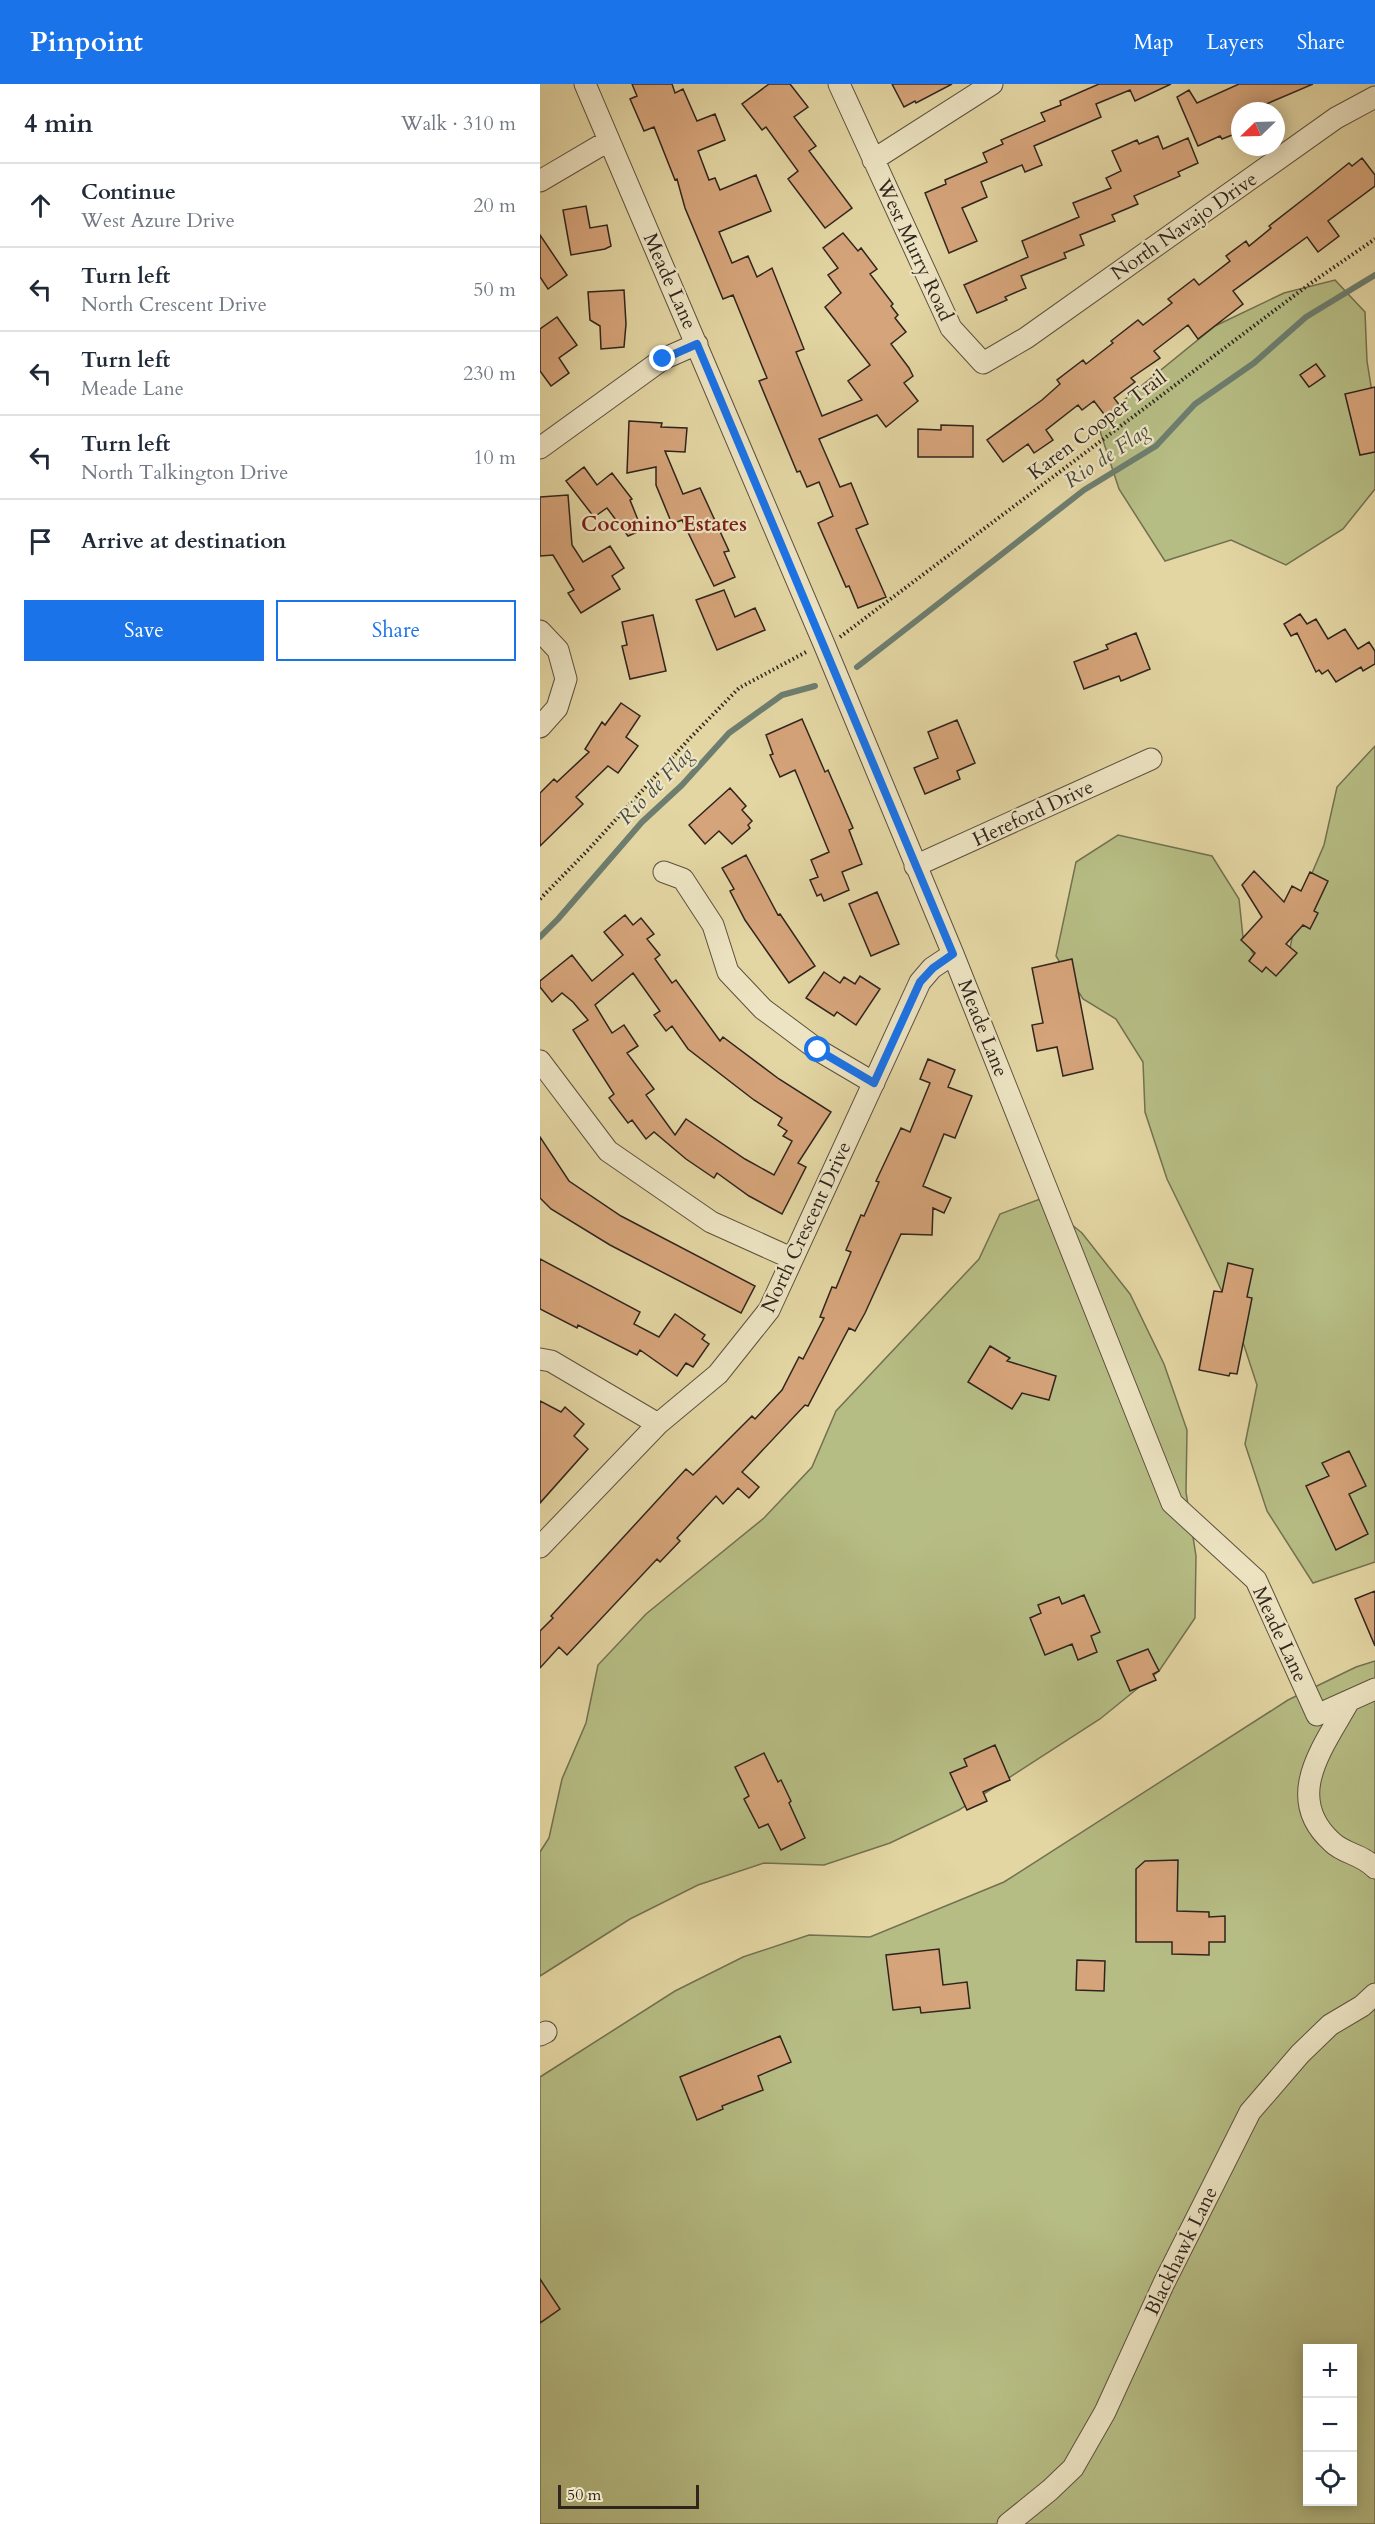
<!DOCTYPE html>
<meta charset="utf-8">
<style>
:root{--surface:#fff;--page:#f2f2f3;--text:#1f2937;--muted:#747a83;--line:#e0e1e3;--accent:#1a73e8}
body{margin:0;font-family:Cardo,serif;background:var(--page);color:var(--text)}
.controls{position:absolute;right:18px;bottom:18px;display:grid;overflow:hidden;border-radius:0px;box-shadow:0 3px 15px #0003}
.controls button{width:54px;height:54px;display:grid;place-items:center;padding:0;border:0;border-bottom:2px solid var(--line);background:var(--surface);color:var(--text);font:30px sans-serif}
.compass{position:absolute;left:691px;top:18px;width:54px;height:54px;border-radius:50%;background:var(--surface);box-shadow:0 3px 15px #0003;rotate:247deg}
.scale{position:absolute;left:18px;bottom:15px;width:141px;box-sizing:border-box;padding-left:6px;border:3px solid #30251e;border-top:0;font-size:16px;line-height:21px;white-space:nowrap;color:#30251e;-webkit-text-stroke:4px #ede4c3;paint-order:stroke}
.stop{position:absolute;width:18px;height:18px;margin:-14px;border:4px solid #1a73e8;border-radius:50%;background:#fff}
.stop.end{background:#1a73e8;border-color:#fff;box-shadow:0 2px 6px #0008}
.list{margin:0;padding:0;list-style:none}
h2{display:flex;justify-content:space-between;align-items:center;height:78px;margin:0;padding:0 24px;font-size:26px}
h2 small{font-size:20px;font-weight:400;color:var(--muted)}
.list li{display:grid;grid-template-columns:39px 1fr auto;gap:18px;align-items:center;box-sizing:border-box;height:84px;padding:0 24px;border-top:2px solid var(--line)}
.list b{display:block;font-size:22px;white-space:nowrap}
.list p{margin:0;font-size:20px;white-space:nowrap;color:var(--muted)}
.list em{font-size:20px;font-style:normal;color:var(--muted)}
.actions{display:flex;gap:12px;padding:18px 24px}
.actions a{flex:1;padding:14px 0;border:2px solid var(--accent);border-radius:0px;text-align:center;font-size:21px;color:var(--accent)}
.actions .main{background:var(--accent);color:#fff}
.icon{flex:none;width:33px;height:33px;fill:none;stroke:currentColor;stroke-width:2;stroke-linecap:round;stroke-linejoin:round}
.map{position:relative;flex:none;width:835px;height:2440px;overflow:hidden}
header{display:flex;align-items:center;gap:36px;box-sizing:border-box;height:84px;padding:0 30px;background:var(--accent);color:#fff}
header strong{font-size:28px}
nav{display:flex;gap:33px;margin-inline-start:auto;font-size:21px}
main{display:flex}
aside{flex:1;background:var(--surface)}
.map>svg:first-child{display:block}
</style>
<header>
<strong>Pinpoint</strong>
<nav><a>Map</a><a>Layers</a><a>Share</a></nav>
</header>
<main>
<aside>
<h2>4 min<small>Walk · 310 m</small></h2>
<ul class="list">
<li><svg class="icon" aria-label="ahead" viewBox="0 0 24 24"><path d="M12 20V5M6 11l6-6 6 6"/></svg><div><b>Continue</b><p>West Azure Drive</p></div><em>20 m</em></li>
<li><svg class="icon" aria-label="left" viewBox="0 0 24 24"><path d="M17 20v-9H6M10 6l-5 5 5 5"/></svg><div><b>Turn left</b><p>North Crescent Drive</p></div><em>50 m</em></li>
<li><svg class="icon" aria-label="left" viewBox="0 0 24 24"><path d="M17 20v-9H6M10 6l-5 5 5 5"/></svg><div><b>Turn left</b><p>Meade Lane</p></div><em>230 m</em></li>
<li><svg class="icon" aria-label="left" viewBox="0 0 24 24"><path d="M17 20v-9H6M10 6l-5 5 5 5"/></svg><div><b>Turn left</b><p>North Talkington Drive</p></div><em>10 m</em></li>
<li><svg class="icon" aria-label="arrive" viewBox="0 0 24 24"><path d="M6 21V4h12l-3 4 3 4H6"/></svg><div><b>Arrive at destination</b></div></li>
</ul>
<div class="actions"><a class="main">Save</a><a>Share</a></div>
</aside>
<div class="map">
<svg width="835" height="2440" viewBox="0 0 835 2440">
<rect width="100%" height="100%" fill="#e3d6a3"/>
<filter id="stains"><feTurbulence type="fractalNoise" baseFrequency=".00333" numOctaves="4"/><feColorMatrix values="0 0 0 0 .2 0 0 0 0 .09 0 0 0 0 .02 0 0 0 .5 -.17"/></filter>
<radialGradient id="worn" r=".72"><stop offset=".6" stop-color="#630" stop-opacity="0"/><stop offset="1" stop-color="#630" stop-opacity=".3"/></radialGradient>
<path fill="#b6bd84" stroke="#737151" stroke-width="1.5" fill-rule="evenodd" d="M795,196L825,228L827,277L835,327V405L803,445L746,481L691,456L625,477L579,405L557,338L675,242L744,209Z
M835,662V1478L773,1499L727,1427L705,1360L717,1301L695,1234L627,1095L605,1028L603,978L576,935L543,915L516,872L536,778L578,751L672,772L699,815L703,853L721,882L750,864L760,817L784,761L797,703Z
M500,1115L542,1149L590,1210L624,1280L647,1346L646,1408L656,1472L655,1534L619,1587L560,1635L419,1726L350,1759L284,1781L224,1779L158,1801L90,1835L0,1892V1768L9,1754L22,1695L46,1639L58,1581L106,1530L224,1434L272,1383L296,1327L439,1175L460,1130Z
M835,1577V2440H0V1993L135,1907L203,1873L269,1851L330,1853L464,1798L748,1616L816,1583ZM768,2264H812V2418H768Z"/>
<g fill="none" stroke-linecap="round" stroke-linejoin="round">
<path stroke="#6d7e70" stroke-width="6" d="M317,583L544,406L616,362L655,320L714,279L766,233L835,191
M0,853L18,835L102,738L142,701L189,649L242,611L275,602"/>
</g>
<path fill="#d6a47a" stroke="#30251e" stroke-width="1.5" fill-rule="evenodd" d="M92,0H132L135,9L143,5L157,37L175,30L185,56L158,67L169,96L175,94L180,106L216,91L231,127L179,148L192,179L208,172L217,193L232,184L264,265L256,268L282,332L322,316L308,297L330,281L285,223L301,209L288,191L298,184L283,164L303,149L318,167L321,164L337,185L330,190L353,220L351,222L358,231L355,234L366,248L351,260L369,284L373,292L364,299L378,317L346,343L337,331L279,355L300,403L311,399L328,440L316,445L346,513L318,524L309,502L306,503L278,439L293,432L279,398L267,403L260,387L257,388L219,297L227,294L193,211L183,215L145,124L137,95L135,96L114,43L104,47L90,15L97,12Z
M229,0H250L268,23L254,33L276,62L269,67L312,124L285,144L248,95L258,87L226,43L222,46L202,20Z
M352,0H412L376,19L375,17L364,23Z
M559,0H631L595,17L590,6L556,20L561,33L494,62L502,81L485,88L482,81L441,98L447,113L422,124L437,157L409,169L385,109L406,100L405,96L447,78L443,69L463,60L461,56L505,37L501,29L521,21L520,17Z
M699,0H773L710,27H700V48L682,55L680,52L658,62L637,13L649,6L657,19Z
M618,52L623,65L648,54L658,79L638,88L640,92L594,112L598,120L572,131L575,137L540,151L544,161L524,169L526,174L481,192L486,204L465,213L467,216L437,229L424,201L488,173L482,157L539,133L533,119L571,104L566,94L581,87L572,67L597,56L599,60Z
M822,74L835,91V102L788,137L799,152L778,168L767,153L693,207L703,220L658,255L648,241L614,267L620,274L591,294L595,298L574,314L584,327L570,338L554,317L542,326L538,321L506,346L513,356L494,369L488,360L463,378L447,356L502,316L520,300L517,296L543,276L546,280L573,259L571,257L598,236L603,241L632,219L628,215L654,195L659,201L690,177L686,172L706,157L709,162L731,144L729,142L774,107L809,79L812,82Z
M46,122L50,144L67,141L71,162L65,165L31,171L23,126Z
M0,151L27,191L8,205L0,193Z
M84,206L86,240L84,263L61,265L60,242L50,236L48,208Z
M17,233L37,261L19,274L29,289L11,302L0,287V245Z
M776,280L785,292L769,303L760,291Z
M835,303V368L820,371L805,310Z
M89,337L122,339L121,343L147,344L145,368L125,367L143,410L160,404L189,467L184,468L195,493L174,502L142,436L132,440L116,401V383L87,389Z
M401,341L433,342V373H378V345L401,346Z
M44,383L57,401L72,389L92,415L90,416L102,446L88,452L67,424L54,433L26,397Z
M28,411L32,461L43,478L70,462L84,484L72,492L80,505L41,529L28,509L34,506L13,471L0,472V413Z
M184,506L195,533L215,524L225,546L177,566L156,516Z
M760,530L767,540L776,535L788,555L805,545L818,565L829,558L835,567V580L823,587L821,583L796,598L788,586L782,590L779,586L776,588L757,549L751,552L744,540Z
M113,531L126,587L90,595L82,562L87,561L82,538Z
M596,549L610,585L581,597L579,592L544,605L534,578L568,565L566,561Z
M81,619L100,632L86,653L98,662L78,689L68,682L36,713L43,720L0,762V709L14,695L17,698L49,668L45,665L62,638L65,641Z
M262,635L285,688L288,686L313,744L309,746L322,780L302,788L309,806L284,817L281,810L277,812L270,796L278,793L271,776L289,768L255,686L240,693L230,671L233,670L226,651Z
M417,636L435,679L417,687L420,695L385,710L374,684L398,674L388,648Z
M190,704L206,722L202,726L212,737L208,741L210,744L192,760L179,747L165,760L149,741Z
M206,771L238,831L240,830L275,882L249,899L205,836L190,807L194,805L182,784Z
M714,787L744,818L752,802L761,807L770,788L788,797L774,827L778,829L770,845L763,841L746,860L757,869L736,892L726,883L722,888L709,877L715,869L701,856L722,833L702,801Z
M337,808L359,860L331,872L309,820Z
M85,831L93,841L101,834L114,850L107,855L120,871L115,875L132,899L136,896L180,957L183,953L239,995L291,1028L258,1079L266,1083L242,1130L209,1112L177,1089L174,1094L146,1075L114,1048L106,1055L92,1036L88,1039L69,1014L74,1010L33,946L48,936L33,918L22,909L12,918L0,903V897L32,871L52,897L83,871L64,848ZM93,889L120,927L114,931L126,947L132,942L148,965L214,1016L242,1034L238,1041L247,1047L243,1052L252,1057L234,1091L205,1075L146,1035L135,1051L106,1011L114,1005L87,969L98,962L84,941L72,949L55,921Z
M532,875L553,985L523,992L517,963L497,967L492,941L503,939L492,884Z
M284,888L300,899L304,893L315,900L320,892L340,905L316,941L297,928L294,932L266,914Z
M388,975L415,986L408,1003L432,1012L415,1054L404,1050L383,1102L411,1114L404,1129L393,1124L392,1151L361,1150L325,1229L315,1247L309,1244L268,1322L265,1321L202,1388L219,1403L209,1414L198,1404L183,1420L176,1412L137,1454L140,1457L120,1478L117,1475L27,1571L19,1563L0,1584V1547L13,1534L11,1532L146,1385L153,1391L212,1332L215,1335L242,1306L259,1273L263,1275L284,1234L280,1233L292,1203L296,1204L311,1168L306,1166L321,1131L324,1132L339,1098L336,1097L361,1044L370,1048L390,999L380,995Z
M0,1053L29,1097L81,1132L215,1202L201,1229L70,1161L11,1125L0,1114Z
M0,1175L100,1228L94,1240L119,1253L135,1230L165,1251L162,1255L169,1260L153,1283L146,1279L137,1292L100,1266L97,1271L38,1241L37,1244L0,1225Z
M688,1179L713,1185L707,1213L712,1214L697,1290L690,1289L689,1292L659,1286L674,1207L682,1208Z
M450,1262L470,1274L467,1277L516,1292L509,1316L482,1309L472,1325L428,1298Z
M0,1317L21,1328L25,1323L44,1340L34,1352L48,1365L0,1419Z
M809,1367L826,1402L809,1410L828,1450L796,1466L766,1402L789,1392L782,1379Z
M835,1507V1562L815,1515Z
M544,1511L560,1548L551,1552L557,1568L538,1576L532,1560L505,1571L490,1534L501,1529L498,1521L519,1513L522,1520Z
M608,1565L619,1587L613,1590L616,1596L590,1607L577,1577Z
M455,1661L470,1696L443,1708L447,1717L427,1726L410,1689L427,1682L424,1675Z
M224,1669L238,1698L241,1696L251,1717L249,1719L265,1754L241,1766L228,1740L219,1744L204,1715L209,1712L195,1683Z
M638,1776L637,1827L669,1828V1833L685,1832V1858H669V1871L632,1870V1858H596V1785L605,1777Z
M399,1865L403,1901L427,1898L430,1924L381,1929L380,1923L353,1926L346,1871Z
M537,1876L565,1877L564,1907L536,1906Z
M240,1952L251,1978L218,1992L223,2006L182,2022L183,2025L157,2036L140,1993Z
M0,2195L20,2225L0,2239Z"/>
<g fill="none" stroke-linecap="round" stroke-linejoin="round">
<g stroke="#5d513f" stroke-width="23">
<path id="minor" d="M45,0L284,560L413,870L632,1419L716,1496L777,1631L835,1605
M299,0L411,244L443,279L486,254L796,34L835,13
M333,76L452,0
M0,97L68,57
M0,364L123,275L157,260
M0,547L18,566L26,595L17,624L0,643
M375,782L611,675
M124,788L143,795L173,841L188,888L223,925L278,966L334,999
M0,977L68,1067L171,1138L251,1174
M0,1275L11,1277L118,1340
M0,1463L118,1340L178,1290L229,1226L380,898L392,884L413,870
M809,1617C784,1662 742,1713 792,1758C804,1770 822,1770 835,1784
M0,1951L6,1948
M468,2440L510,2406L533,2384L565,2328L624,2199L710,2028L760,1970L790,1941L822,1922L835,1910"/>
</g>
<path stroke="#30251e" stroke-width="4" stroke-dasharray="1.5 3" stroke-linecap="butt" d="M300,553L771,199L835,155
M0,815L49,765L150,654L199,604L268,567"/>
<use href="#minor" stroke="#ede4c3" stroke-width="21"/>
</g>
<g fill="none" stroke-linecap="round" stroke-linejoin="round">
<path stroke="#1a73e8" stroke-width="8" d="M123,275L157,260L413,870L393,884L380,898L334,999L278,966"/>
</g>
<g text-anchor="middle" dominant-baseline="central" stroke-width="4.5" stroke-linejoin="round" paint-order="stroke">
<g font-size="20" fill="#30251e" stroke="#ede4c3">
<text transform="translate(644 142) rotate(-35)">North Navajo Drive</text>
<text transform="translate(375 166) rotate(65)">West Murry Road</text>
<text transform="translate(130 197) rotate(66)">Meade Lane</text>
<text transform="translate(557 341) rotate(-37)">Karen Cooper Trail</text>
<text transform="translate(493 729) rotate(-25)">Hereford Drive</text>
<text transform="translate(443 944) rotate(68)">Meade Lane</text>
<text transform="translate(266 1143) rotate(-65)">North Crescent Drive</text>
<text transform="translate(740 1550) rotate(65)">Meade Lane</text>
<text transform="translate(641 2167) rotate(-64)">Blackhawk Lane</text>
</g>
<g font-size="21" font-style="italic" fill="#494a40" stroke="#ede4c3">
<text transform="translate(567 372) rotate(-34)">Rio de Flag</text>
<text transform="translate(116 702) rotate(-46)">Rio de Flag</text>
</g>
<g font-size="21" font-weight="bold" fill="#7a1f14" stroke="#ede4c3">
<text x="124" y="440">Coconino Estates</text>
</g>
</g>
<rect width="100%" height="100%" filter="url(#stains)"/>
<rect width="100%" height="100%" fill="url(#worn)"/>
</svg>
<div class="controls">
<button>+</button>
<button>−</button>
<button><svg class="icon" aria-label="locate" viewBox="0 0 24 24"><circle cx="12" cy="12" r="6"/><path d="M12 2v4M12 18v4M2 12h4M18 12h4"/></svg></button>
</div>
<svg class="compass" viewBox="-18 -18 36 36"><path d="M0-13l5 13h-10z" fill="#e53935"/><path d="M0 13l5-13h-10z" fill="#747a83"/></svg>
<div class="scale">50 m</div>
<div class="stop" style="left:278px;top:966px"></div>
<div class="stop end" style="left:123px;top:275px"></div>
</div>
</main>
